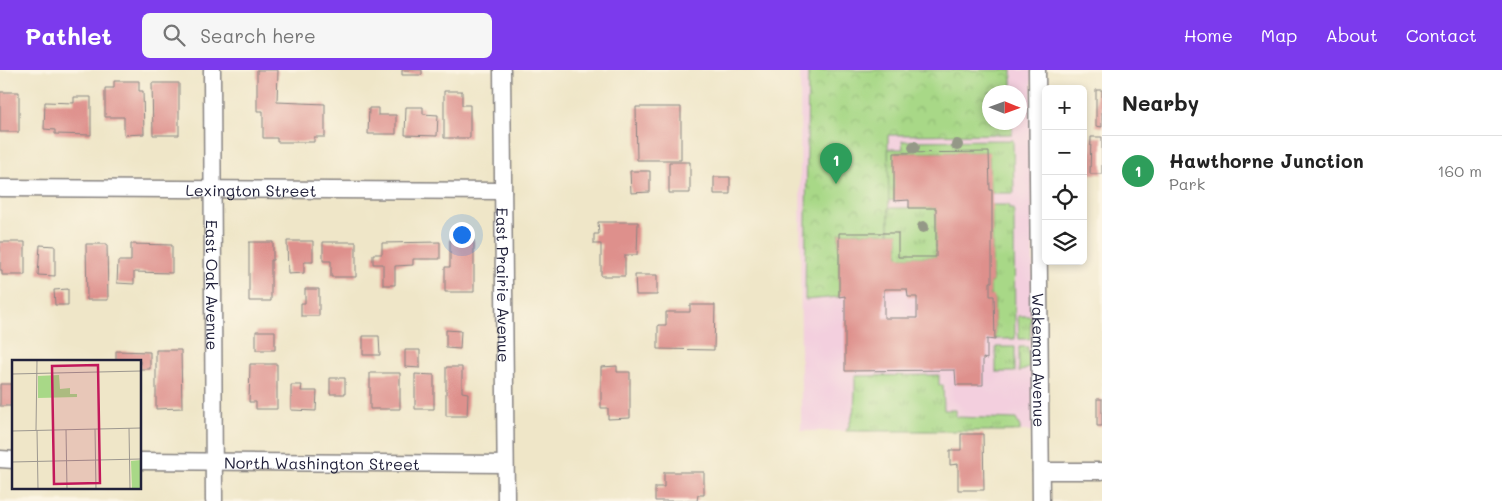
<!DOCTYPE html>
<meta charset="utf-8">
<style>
:root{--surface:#fff;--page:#f6f6f6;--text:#222;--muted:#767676;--line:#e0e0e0;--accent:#7c3aed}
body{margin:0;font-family:Mali,sans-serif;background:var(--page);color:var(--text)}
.controls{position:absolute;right:15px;top:15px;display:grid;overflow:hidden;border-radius:8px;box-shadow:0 2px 8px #0003}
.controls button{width:45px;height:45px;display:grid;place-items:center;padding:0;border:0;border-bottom:1px solid var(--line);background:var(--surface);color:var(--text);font:25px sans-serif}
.compass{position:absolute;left:982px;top:15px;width:45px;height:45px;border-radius:50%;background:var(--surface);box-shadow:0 2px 8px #0003;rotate:91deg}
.you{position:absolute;left:461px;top:164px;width:18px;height:18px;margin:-12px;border:4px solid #fff;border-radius:50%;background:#1a73e8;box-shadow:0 0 0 8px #1a73e833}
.badge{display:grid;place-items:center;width:32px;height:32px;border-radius:50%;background:var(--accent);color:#fff;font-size:16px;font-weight:700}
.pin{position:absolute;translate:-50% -41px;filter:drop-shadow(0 1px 2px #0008)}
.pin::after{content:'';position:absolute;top:26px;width:18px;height:15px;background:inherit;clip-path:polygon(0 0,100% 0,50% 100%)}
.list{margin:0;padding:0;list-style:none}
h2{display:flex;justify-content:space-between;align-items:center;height:65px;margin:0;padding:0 20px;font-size:21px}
h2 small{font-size:16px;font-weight:400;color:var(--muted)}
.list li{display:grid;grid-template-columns:32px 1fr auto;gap:15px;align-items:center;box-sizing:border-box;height:70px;padding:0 20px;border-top:1px solid var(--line)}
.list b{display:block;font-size:19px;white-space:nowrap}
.list p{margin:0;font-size:16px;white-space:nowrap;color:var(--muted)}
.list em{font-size:16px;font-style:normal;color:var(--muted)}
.icon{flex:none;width:28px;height:28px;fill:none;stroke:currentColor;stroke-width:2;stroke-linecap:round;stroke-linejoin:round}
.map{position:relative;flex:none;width:1102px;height:431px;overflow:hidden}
header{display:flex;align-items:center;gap:30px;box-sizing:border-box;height:70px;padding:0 25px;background:var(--accent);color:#fff}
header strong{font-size:24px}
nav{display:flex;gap:28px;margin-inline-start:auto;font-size:18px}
.search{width:350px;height:45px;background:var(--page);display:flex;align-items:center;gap:12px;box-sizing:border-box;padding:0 18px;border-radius:8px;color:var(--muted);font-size:19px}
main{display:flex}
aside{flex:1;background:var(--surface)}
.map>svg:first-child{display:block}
</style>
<header>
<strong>Pathlet</strong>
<div class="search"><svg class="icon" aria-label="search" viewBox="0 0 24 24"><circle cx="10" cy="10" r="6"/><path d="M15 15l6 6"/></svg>Search here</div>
<nav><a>Home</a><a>Map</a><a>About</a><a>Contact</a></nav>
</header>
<main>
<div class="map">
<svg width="1102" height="431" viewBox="0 0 1102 431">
<defs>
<pattern id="grass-tufts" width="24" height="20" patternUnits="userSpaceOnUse" patternTransform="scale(1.25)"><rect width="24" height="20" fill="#a8d887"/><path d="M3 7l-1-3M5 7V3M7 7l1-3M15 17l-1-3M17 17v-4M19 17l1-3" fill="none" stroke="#90b975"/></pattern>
<pattern id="park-crowns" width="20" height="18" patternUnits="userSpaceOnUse" patternTransform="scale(1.25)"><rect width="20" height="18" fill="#a8d887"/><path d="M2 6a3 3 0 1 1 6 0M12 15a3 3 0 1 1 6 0" fill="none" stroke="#90b975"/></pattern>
</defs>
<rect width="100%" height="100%" fill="#fcf5e5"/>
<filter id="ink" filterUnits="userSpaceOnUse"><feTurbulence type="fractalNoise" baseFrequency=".02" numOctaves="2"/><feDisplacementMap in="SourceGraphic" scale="10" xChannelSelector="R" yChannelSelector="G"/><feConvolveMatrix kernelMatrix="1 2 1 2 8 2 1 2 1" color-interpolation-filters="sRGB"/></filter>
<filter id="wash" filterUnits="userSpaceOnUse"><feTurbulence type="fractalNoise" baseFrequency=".0096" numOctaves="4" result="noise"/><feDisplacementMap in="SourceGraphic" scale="20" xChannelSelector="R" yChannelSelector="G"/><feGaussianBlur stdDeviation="1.12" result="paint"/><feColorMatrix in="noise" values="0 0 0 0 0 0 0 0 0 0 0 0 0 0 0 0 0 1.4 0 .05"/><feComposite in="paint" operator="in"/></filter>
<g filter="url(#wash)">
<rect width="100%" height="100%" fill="#efe6c8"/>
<path fill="#f3cfde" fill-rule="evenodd" d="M800,0H1032L1034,361H801ZM989,22H1019V52H989Z"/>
<path fill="url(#grass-tufts)" stroke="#657d61" d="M1013,70L1014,123H992V120H990L989,82L895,83L894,131L888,130V79H903L902,71Z
M992,135H1009V139H1013L1014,144L1015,269H995L994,227L990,226V212H992Z
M888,138H936V187H898V163H889Z
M1018,246H1031L1030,269H1019Z
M996,277H1015V302H996Z
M1019,277H1028L1029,298L1019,302Z
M939,305V315H943L944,340H956V347L1016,349L1020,357V361H846C856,344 855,325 855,306Z"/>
<path fill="url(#park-crowns)" stroke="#657d61" d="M808,0H1012V22H989V52L1012,53V64L888,65L889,163H839V227L805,230Z"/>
<g id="blocks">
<path fill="#de908c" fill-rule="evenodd" d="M257,0H278L277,32L325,34V67H314V72H277V68H263V41H257Z
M402,0H422V5H402Z
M114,11H139V21H143L144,64L124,65V47H105V18H114Z
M152,13H179V65H153Z
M1096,20H1102V57L1096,56Z
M444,21H462V35H470V68H444Z
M0,22H19V62H0Z
M74,27H91V65L55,64V60L44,59L45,32L74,33Z
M406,37H423V44L438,45L437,66L405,65Z
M636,37H681V90H637Z
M369,38H378V45H396V64H368Z
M1091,67H1102V104H1090Z
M989,82L990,120H992V212H990V226H994L995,270L987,269V289L983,288V315H956L955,300L845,301V226L839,227V163H898V187H936V138H909V130L894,131V83ZM884,219H907L908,227H917V248H884Z
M669,92H690V123H669Z
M630,101H650V122L631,123Z
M714,107H730V124H714Z
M598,152H638L637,185H625V206H601V174H594V164H599Z
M450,170H474V222H445V197H450Z
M287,171H313V192H304V203L288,204Z
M0,172H25V205H2V200H0Z
M249,172H273V190H271V231H249Z
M323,172H356V207H331V191H323Z
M440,172V189H413V195L395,196V215H383V194H373V184H382V173Z
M86,174H107L108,230H87Z
M131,174L172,175V203L134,202V214L117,213L118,191H131Z
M40,175L55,176V206L38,205Z
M635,205H657V225H636Z
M68,219V235H55L54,220Z
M305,219H319V246H301V233H305Z
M690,235H715L714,280L658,279V255H666V242H690Z
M446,260L461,261L460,279L446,278Z
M256,261H275V280H256Z
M363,266H379L380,285H363Z
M156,280H181L182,338L156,339Z
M405,280H420V298L405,297Z
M116,281L150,282V299H140V291H116Z
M250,294H277V339H256V332H249Z
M617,296V302H630V348L608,349V338H601V297Z
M446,297H462V322L468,323L467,346H446Z
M370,303H400V339H370Z
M415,304L434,305V339H415Z
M330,308H345V324H330Z
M0,314H14V336H0Z
M291,315H302L301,321H317L316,341L291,340Z
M1097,329H1102V356H1097Z
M961,364H983L984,420H958V394L950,395V380H961Z
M664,402H704V425H698L697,431H655V417H664Z"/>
</g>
</g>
<g filter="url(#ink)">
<use href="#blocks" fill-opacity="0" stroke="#888482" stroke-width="1"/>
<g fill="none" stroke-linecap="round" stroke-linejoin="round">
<g stroke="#888482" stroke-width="19">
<g id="minor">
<path id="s1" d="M212,0L214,431"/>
<path id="s2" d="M502,0L506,431"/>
<path id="s3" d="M1037,0L1041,431"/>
<path id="s4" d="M0,118L503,121"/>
<path d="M0,389L14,390"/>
<path id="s5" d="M140,391L505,394"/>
<path d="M1041,401H1102"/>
</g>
</g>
<use href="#minor" stroke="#fff" stroke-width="16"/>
</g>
<g fill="#949887">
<circle cx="957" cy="75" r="6"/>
<circle cx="914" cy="77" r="6"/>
<circle cx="923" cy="157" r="6"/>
</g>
</g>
<g text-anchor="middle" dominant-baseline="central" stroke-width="4" stroke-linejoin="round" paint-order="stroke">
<g font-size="16" fill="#22223b" stroke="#fcf5e5">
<text stroke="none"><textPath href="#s4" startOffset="251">Lexington Street</textPath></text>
<text stroke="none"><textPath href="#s1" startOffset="215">East Oak Avenue</textPath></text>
<text stroke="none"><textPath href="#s2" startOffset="215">East Prairie Avenue</textPath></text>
<text stroke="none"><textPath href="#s3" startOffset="290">Wakeman Avenue</textPath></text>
<text stroke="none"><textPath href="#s5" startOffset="182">North Washington Street</textPath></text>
</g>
</g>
<g transform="translate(12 290)">
<rect width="129" height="129" fill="#efe6c8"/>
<path d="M47,15L48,29L58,28V34H65V37L26,38V16ZM129,100V129H120L119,101Z" fill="#a8d887"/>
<path fill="none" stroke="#9d9890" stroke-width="1" d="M0,14L129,11M117,68L118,129M83,69L84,129M24,70L25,0M25,70L26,129M54,70L55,129M0,71L129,68M0,102L129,99"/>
<path fill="#c2185b" fill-opacity="0.15" stroke="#c2185b" stroke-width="2.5" d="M86,5L88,123L42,124L40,6Z"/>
<rect width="129" height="129" fill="none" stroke="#22223b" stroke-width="2.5"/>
</g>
</svg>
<div class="controls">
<button>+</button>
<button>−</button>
<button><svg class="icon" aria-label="locate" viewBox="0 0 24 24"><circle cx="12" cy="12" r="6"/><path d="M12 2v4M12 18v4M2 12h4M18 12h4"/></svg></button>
<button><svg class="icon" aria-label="layers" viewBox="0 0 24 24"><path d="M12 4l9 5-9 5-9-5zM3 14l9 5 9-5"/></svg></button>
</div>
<svg class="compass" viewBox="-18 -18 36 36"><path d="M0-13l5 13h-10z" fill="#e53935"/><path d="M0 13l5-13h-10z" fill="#767676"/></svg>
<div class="you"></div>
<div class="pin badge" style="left:836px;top:114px;background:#2e9e5b">1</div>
</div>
<aside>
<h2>Nearby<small></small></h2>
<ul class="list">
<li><span class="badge" style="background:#2e9e5b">1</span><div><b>Hawthorne Junction</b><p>Park</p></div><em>160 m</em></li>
</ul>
</aside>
</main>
